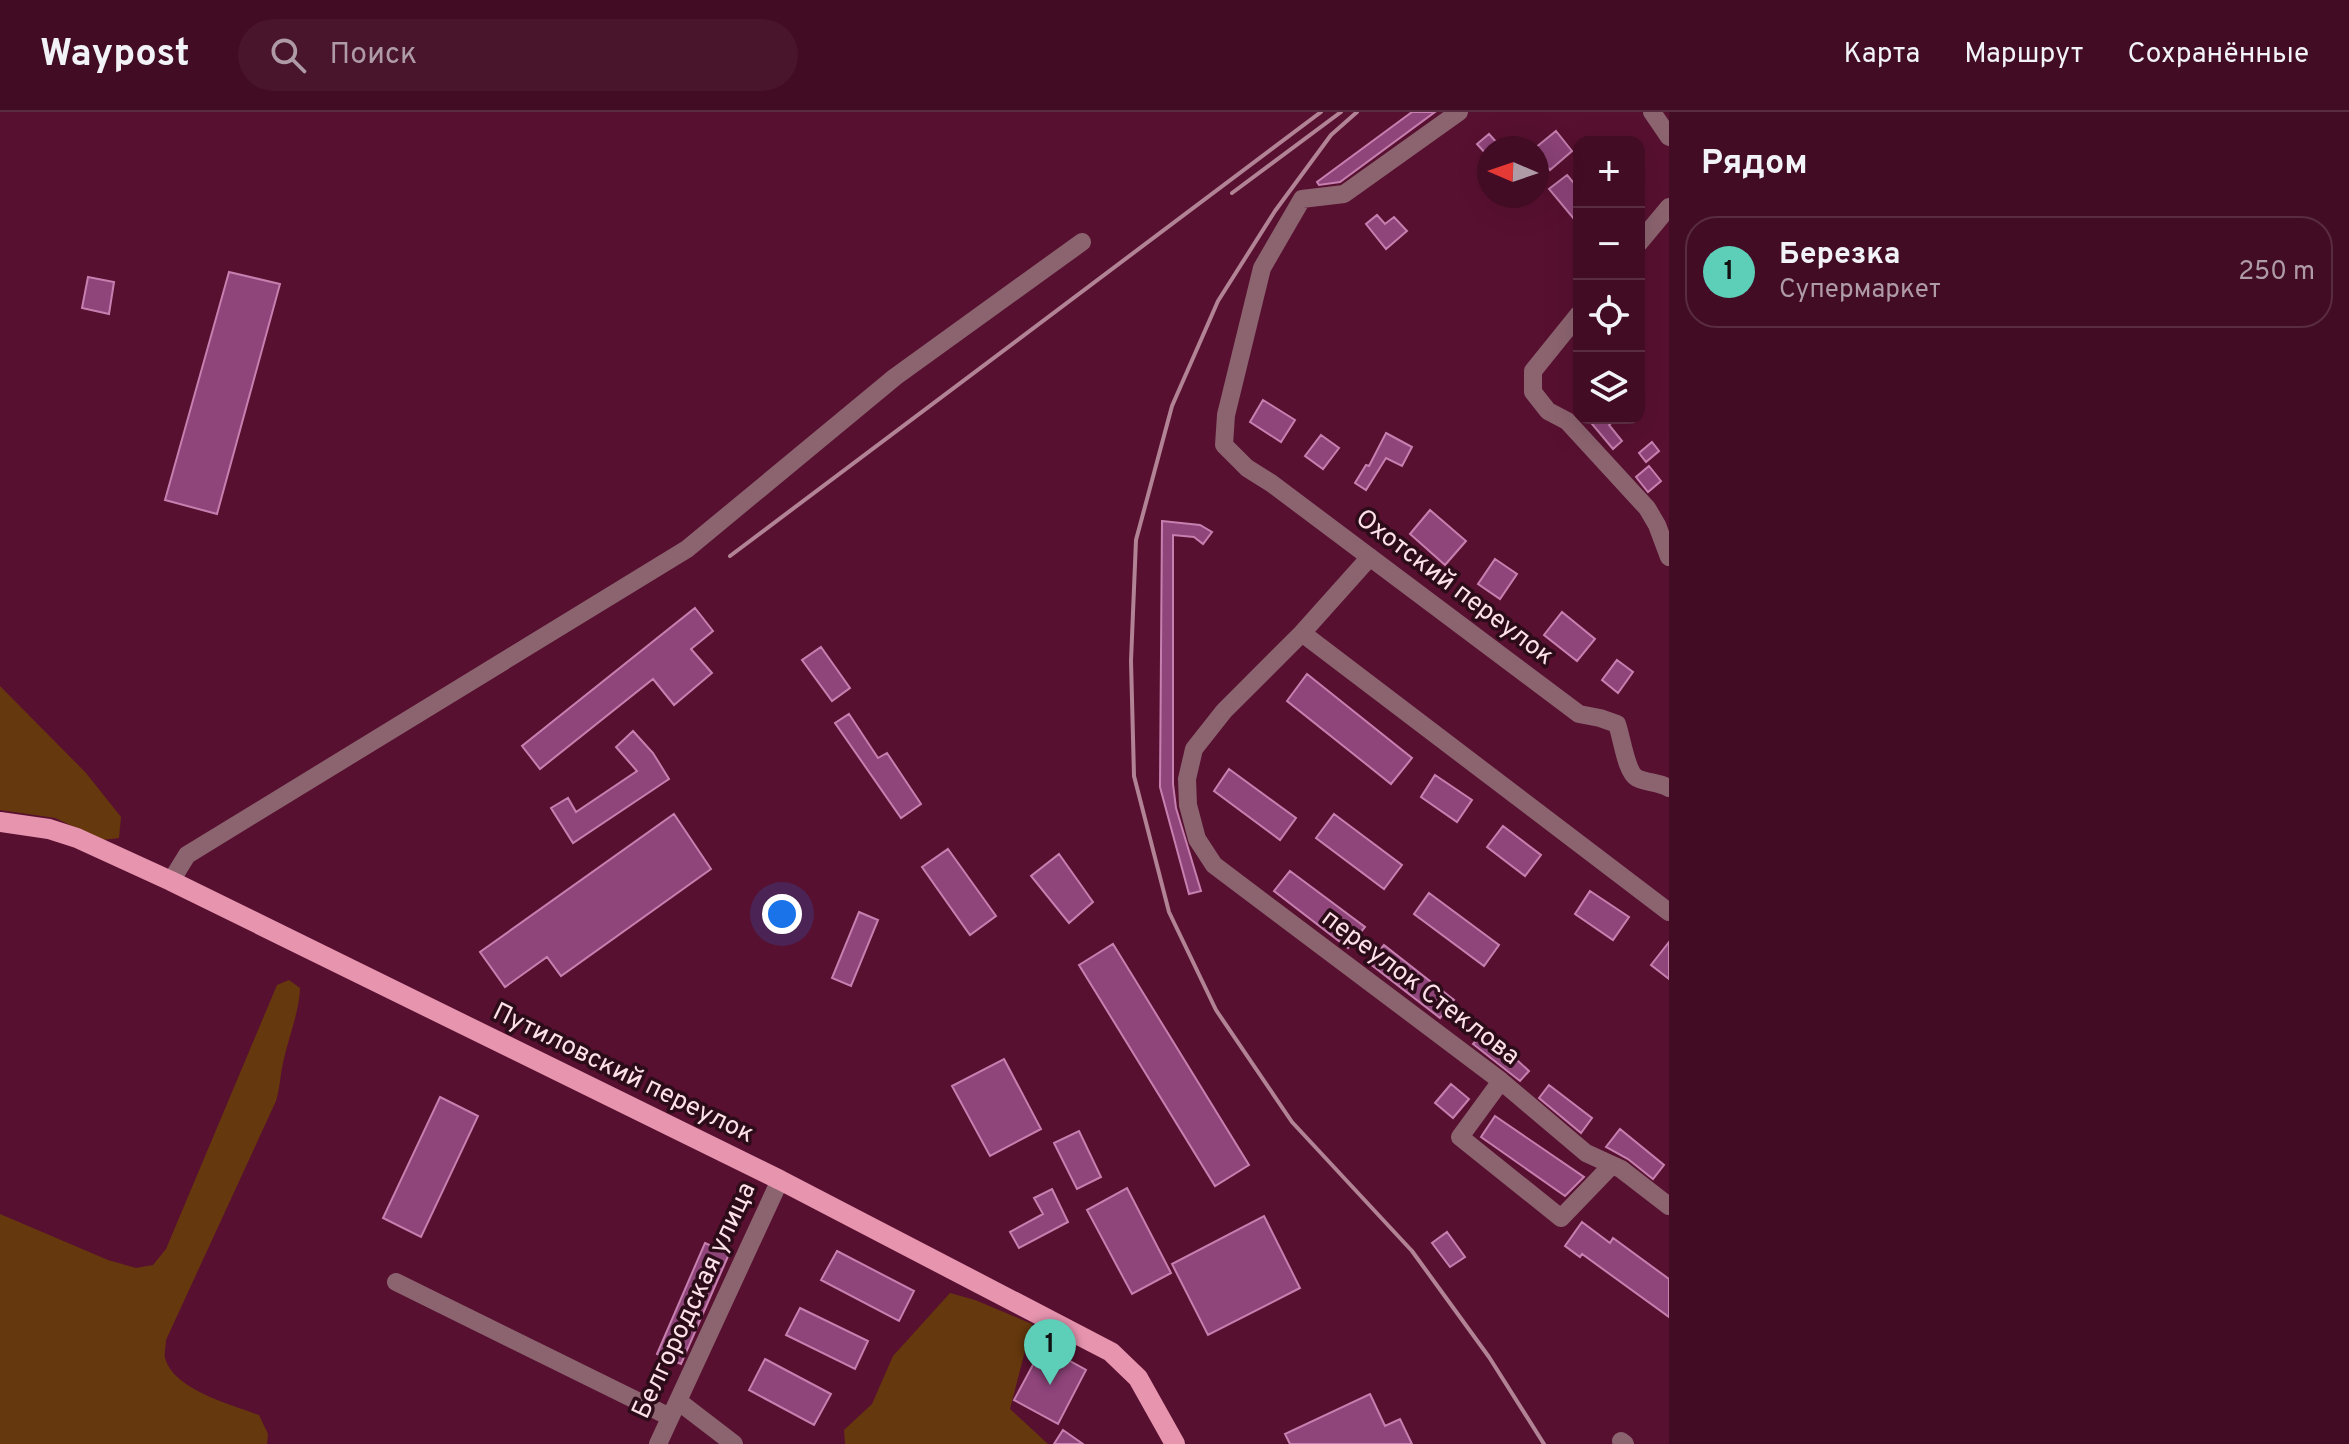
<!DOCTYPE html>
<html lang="ru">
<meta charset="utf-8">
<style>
:root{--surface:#420c24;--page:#49152c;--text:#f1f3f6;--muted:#ae9ba6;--line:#5a2c41;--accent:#5dceb8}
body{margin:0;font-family:Overpass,sans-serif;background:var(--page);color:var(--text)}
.controls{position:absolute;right:24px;top:24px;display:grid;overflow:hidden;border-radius:16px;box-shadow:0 8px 32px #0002}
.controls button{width:72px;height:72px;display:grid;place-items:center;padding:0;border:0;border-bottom:2px solid var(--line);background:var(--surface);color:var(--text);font:40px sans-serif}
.compass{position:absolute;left:1477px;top:24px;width:72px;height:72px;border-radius:50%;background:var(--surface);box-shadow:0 8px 32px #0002;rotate:272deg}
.you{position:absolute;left:782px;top:802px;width:28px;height:28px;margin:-20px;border:6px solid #fff;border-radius:50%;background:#1a73e8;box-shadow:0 0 0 12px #1a73e833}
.badge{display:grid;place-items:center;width:52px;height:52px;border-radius:50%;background:var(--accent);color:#111;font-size:26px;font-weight:700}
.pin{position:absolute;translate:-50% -66px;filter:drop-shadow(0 2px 4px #0008)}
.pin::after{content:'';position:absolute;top:42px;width:28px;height:24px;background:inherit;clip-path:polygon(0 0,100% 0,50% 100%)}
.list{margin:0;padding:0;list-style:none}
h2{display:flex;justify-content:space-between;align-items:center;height:104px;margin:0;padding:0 32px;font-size:34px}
h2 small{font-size:26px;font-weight:400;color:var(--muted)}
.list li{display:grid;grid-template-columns:52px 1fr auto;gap:24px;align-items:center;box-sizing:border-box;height:112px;margin:0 16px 16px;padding:0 16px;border:2px solid var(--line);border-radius:32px}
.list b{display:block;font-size:30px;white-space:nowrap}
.list p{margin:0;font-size:26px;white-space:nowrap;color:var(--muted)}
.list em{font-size:26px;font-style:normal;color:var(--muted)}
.icon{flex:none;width:44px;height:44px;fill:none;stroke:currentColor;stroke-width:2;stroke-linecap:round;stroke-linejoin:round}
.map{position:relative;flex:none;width:1669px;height:1332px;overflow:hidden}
header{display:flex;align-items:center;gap:48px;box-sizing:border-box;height:112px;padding:0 40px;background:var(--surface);border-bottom:2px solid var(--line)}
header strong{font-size:38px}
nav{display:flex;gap:44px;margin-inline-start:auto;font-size:28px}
.search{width:560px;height:72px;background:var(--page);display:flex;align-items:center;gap:20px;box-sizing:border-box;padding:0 28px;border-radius:44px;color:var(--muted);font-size:30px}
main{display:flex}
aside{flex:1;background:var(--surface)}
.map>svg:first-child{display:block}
</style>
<header>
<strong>Waypost</strong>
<div class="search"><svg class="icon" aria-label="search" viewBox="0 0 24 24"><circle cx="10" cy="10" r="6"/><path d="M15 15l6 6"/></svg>Поиск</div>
<nav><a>Карта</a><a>Маршрут</a><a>Сохранённые</a></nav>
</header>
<main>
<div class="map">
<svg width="1669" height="1332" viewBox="0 0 1669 1332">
<rect width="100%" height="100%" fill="#581030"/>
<path fill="#65380d" d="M0,574L86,661L121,705L119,726L102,728L55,706L0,698Z
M289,868L300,876C299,902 288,926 283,951C280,964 280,976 276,989L166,1228C166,1233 164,1241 165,1246C173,1278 233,1293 259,1303L268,1322L267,1332H0V1102L108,1148L136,1156L153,1153L166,1137L277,873Z
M950,1181L975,1188L1032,1212L1010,1297L1048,1332H845L844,1318L872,1292L893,1244Z"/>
<path fill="#8f447a" stroke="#c680b0" stroke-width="2" d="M1412,0H1435L1340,70L1319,73L1317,70Z
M1556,19L1572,39L1550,58L1537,43L1535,36Z
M1489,22L1498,32L1489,36L1486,42L1477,32Z
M1567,63L1579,77V113L1549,77Z
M1377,103L1385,112L1394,105L1407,119L1386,137L1366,112Z
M229,160L280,172L217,402L165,388Z
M88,165L114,170L109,202L82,196Z
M1263,288L1295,308L1281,330L1250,310Z
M1587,306H1617L1609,313L1622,329L1613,337Z
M1386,321L1412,335L1402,354L1386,346L1366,378L1355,371L1366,353L1369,354Z
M1321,323L1339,336L1323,357L1305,344Z
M1652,330L1659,339L1646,350L1639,341Z
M1649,354L1661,369L1648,380L1636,365Z
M1430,398L1466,429L1445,453L1410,422Z
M1162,409L1200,413L1212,420L1203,432L1194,425L1173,423V672L1176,696L1201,779L1189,782L1160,675Z
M1495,447L1517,462L1500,487L1478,472Z
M695,496L713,519L691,537L712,561L674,593L653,567L540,657L522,634Z
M1562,500L1595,527L1577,549L1544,523Z
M821,535L850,576L832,589L802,548Z
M1617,548L1633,560L1618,581L1602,568Z
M1307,562L1412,646L1391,672L1287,589Z
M849,602L878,646L887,641L921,692L901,706L835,611Z
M633,619L653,641L669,667L573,731L551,696L568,686L576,700L637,659L616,635Z
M1229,657L1296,706L1280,728L1214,679Z
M1435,663L1472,688L1457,710L1421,685Z
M674,702L711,757L561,864L547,845L505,875L480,840Z
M1334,702L1402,753L1384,777L1316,726Z
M1503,714L1541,743L1525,764L1487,735Z
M948,737L996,804L970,823L922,755Z
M1059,742L1093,790L1069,811L1031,764Z
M1290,759L1365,815L1348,836L1274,779Z
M1590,779L1629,805L1613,828L1575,802Z
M1429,781L1499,833L1484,854L1414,802Z
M859,800L878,808L851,874L832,866Z
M1669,830V867L1651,853Z
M1113,832L1249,1053L1215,1074L1079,853Z
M1384,833L1454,888L1440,906L1369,851Z
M1485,919L1529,959L1520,969L1473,932Z
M1004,947L1041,1017L990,1044L952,974Z
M1451,972L1469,987L1453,1006L1435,991Z
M1549,973L1592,1006L1581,1021L1539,986Z
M440,985L478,1004L421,1125L383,1106Z
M1495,1004L1584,1065L1565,1084L1481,1025Z
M1620,1017L1664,1053L1653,1067L1628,1047L1606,1035Z
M1079,1019L1101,1065L1077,1077L1054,1031Z
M1127,1076L1171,1161L1132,1182L1087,1098Z
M1052,1077L1068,1110L1019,1136L1010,1120L1043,1102L1034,1086Z
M1264,1104L1300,1176L1208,1223L1172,1152Z
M1582,1110L1610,1131L1613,1126L1669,1167V1205L1582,1142L1580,1145L1565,1134Z
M1447,1120L1465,1145L1450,1155L1432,1131Z
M705,1131L729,1142L681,1252L657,1242Z
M837,1139L914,1179L899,1209L821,1168Z
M800,1196L868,1229L855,1257L786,1223Z
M1043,1234L1086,1258L1058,1312L1014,1288Z
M765,1247L831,1282L814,1313L749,1278Z
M1370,1282L1385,1314L1400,1307L1412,1332H1290L1285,1322Z
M1063,1318L1083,1332H1054Z"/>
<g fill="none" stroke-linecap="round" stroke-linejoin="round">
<path stroke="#8c6470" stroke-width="18" d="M1459,0L1344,82L1302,87L1262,156L1226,303L1224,333L1247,356L1271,371L1579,602L1600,606L1617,612C1622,626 1626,660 1637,666C1647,671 1659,670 1669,676
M1652,0L1669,25
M1639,131L1669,95
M1579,202L1533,259V280L1548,299L1567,309L1647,396L1657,413L1669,445
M1370,445L1302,521L1224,599L1194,637L1187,667L1188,693L1197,727L1214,753L1501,969L1586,1041L1621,1057L1669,1094
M1302,521L1669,800
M171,769L187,743L687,437L895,265L1082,130
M1501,969L1460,1025L1561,1106L1612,1053
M396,1170L670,1305
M678,1289L734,1332
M658,1332L780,1068
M1622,1332L1621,1329L1625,1332"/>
<path stroke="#e794af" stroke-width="20" d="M0,710L49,717L77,726L171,769L780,1068L1111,1240L1138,1266L1175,1332"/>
<path stroke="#b28395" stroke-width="4" d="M1357,0L1331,23L1275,99L1218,189L1172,294L1136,428L1131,549L1134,664L1169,800L1216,898L1292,1010L1412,1139L1489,1245L1544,1332
M1232,81L1341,0
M730,444L1321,0"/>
</g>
<g text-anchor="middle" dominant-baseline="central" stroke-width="7" stroke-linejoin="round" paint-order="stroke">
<g font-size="26" fill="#fde1e9" stroke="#2b0c18">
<text transform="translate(1454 476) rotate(37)">Охотский переулок</text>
<text transform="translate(1420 876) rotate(37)">переулок Стеклова</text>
<text transform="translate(623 962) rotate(26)">Путиловский переулок</text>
<text transform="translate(695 1189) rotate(-65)">Белгородская улица</text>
</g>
</g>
</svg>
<div class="controls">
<button>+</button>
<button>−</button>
<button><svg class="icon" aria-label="locate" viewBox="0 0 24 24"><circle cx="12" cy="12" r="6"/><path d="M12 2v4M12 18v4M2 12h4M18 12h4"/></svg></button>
<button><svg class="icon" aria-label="layers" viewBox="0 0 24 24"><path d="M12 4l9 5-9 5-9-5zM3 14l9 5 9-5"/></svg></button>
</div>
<svg class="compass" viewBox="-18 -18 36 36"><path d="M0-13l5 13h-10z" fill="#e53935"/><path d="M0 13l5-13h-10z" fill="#ae9ba6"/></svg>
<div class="you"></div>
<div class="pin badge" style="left:1050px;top:1273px">1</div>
</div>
<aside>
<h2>Рядом<small></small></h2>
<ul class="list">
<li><span class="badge">1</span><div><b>Березка</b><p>Супермаркет</p></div><em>250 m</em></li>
</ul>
</aside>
</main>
